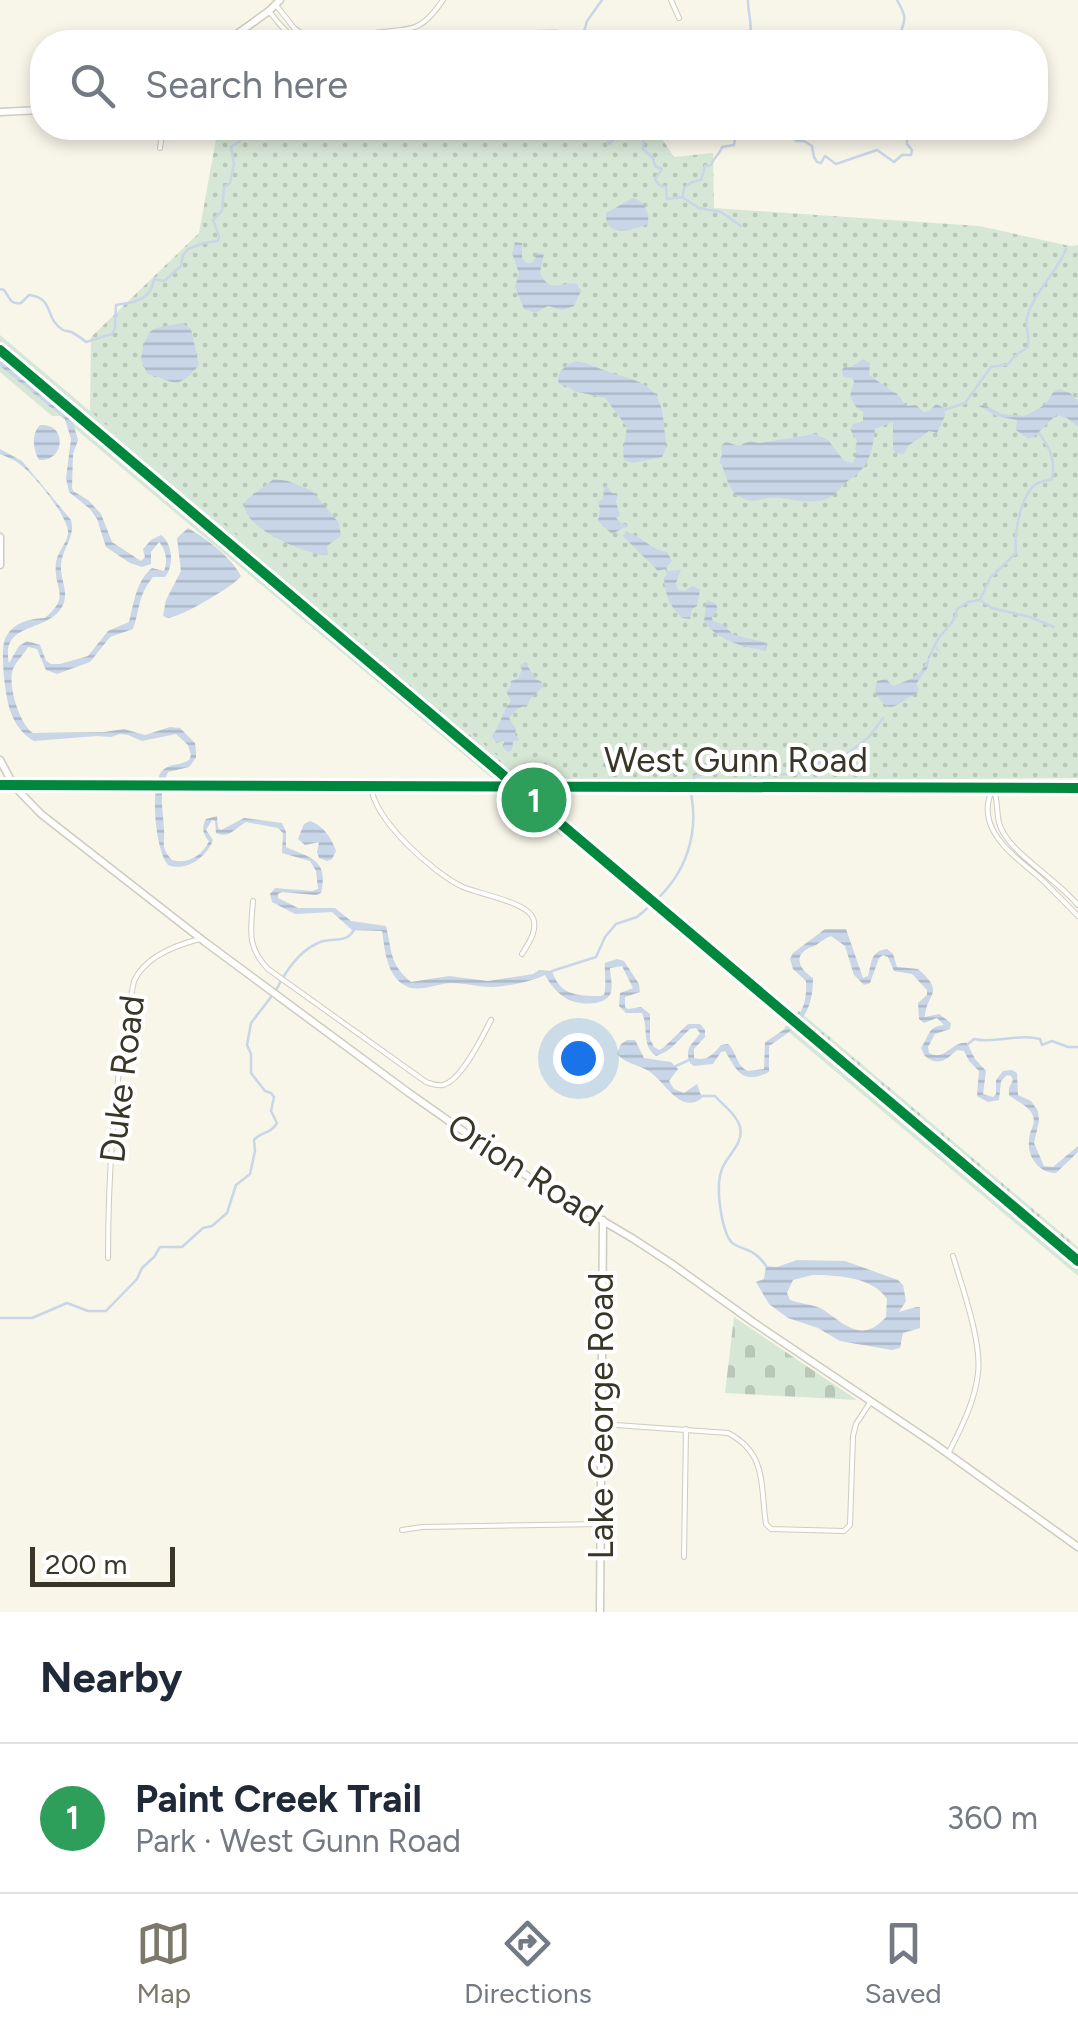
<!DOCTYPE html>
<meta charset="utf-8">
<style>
:root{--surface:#fff;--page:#f6f6f7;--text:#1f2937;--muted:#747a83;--line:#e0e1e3;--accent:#7c796b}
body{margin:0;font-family:Figtree,sans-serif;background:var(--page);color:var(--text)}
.scale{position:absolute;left:30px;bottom:25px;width:145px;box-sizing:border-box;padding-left:10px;border:5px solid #393627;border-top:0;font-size:28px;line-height:35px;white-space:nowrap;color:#393627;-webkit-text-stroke:8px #fff;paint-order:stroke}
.you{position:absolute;left:578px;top:1058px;width:35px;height:35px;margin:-25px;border:8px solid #fff;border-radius:50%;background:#1a73e8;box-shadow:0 0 0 15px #1a73e833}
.badge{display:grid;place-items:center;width:65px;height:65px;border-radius:50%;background:var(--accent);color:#fff;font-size:32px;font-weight:700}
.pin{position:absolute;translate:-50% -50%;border:5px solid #fff;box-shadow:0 2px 10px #0006}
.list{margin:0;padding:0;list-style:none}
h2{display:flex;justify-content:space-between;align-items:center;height:130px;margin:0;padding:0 40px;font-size:42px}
h2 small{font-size:32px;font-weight:400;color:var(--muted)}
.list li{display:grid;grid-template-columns:65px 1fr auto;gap:30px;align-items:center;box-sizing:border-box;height:150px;padding:0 40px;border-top:2px solid var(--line)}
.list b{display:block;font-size:38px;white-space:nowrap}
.list p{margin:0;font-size:32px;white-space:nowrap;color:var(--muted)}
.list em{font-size:32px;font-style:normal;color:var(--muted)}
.icon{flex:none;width:55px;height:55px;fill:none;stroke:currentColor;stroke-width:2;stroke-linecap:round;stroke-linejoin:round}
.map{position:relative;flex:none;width:1078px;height:1612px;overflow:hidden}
.search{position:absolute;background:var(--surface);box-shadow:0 5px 15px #0003;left:30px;right:30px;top:30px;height:110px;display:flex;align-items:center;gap:25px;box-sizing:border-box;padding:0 35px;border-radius:40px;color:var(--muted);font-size:38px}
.sheet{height:280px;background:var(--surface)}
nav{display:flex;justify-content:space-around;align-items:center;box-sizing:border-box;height:140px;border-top:2px solid var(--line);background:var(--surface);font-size:28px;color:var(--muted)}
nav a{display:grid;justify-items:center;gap:5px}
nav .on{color:var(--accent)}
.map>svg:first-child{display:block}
</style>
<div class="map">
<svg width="1078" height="1612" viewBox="0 0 1078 1612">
<defs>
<pattern id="grass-dots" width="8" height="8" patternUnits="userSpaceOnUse" patternTransform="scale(2.5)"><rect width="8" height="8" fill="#d7e7d6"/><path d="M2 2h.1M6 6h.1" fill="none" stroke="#b9c7b8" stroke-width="1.8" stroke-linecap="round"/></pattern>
<pattern id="cemetery-stones" width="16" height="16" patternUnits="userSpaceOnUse" patternTransform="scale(2.5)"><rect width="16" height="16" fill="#d7e7d6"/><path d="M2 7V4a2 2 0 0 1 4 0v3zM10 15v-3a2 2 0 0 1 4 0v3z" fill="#b9c7b8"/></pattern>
<pattern id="park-tufts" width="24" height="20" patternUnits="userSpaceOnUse" patternTransform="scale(2.5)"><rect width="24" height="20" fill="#d7e7d6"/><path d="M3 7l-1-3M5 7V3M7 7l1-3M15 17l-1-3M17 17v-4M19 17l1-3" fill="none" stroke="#b9c7b8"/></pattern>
<pattern id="water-rules" width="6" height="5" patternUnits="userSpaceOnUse" patternTransform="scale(2.5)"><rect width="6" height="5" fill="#c8d6e8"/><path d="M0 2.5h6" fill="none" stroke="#adb8c7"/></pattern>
</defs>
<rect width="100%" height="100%" fill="#f8f5e9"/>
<path fill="url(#grass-dots)" d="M557,29L565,42H462L512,31Z
M218,128H655L674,157L713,153L714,208L979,226L1070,246L1078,245V778L528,782L90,412L91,337L199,233Z"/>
<path fill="url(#cemetery-stones)" d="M734,1317L857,1400L725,1393Z"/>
<path fill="url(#park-tufts)" d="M0,335L534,787H539L580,833L795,1015L799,1011L1078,1247V1276L784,1028L788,1023L601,865L600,862L566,833L562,837L60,416H52L0,372Z"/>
<path fill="url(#water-rules)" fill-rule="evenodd" d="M633,198C644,200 650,214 648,224C633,230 604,239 606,213Z
M515,242L522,243V258L527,264L533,262L538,253L544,254L540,272C549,295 561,281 577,284L581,291L574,306L563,310L548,306L535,313L524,309L515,287L519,273L512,253Z
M182,323L191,329L199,365C175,394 173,379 147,374L141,359C148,323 151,330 182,323Z
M0,359L43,393L73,423L78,440L73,454L72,487L73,491L88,500L101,514L112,542L141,561L145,557L143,549L151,540L161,535C173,544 174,566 165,577H153C138,595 140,609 133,629L110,637L90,662L57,674L46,670L37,649L28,647C24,654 16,662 13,669C7,685 20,725 33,733L104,732L124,729L145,735L170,727L180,728L195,743L196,751V758L189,767L168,772C158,795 163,806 164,829C165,845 160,846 172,860C187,865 203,855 209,841C203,835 201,827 206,819L217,816L218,828L221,830L244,818L282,823L286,832V847C309,858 329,858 321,893L316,895L282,892L278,894V898L298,908H335L351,921L386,926C392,950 389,964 411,982L449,976L488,981L533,974L539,970L552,971C560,995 576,996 600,996L604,995C607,984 604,974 605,963L617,959L624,961L639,984L640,992L625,997V1007L628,1009L641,1007L650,1014V1039L654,1047L659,1050L663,1048L688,1024H700L705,1030V1037L694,1049V1058C706,1062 714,1054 721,1045L728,1044C737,1052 736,1066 748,1071L764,1069L765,1042C792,1025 808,1016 806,981L793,969L790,959L793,953L825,929H846L863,978L868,976C872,963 870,951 887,949L893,954L897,967L918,969C947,994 925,994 925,1017L939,1014L951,1023L950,1029L935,1034L928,1047L929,1053C946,1062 951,1041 967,1043L975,1059L986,1071L983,1094L993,1097L996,1094V1080L1003,1071L1012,1070L1017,1073L1018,1095L1031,1101L1038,1111L1039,1121L1034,1143L1044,1166L1053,1167L1078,1146V1152L1056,1173C1039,1173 1027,1157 1029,1140C1029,1131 1036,1125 1033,1116C1030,1106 1017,1102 1009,1095V1088L1013,1080L1011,1076L1007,1075L1001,1081L999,1100L988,1102L977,1096L979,1071L969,1061L964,1051L957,1050C946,1060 938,1067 925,1056L921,1048C930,1035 927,1027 944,1025L937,1018L924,1023L919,1019L918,1003L927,995V990L912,974L894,971L888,957L883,955L879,958L870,983L864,985L854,975L845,946L831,936C825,938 821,942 816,945C813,947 809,947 807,949C792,958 802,971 813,978C813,1015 798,1027 769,1046V1072C742,1085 737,1071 725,1051L721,1052L713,1064L694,1066L690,1063C684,1046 693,1045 700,1033L696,1028L690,1029C678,1040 672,1051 656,1056C641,1045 649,1028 642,1013H626L619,1006L620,993L633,988L622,966L610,968C610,975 613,984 611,992C607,1007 578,1005 567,999C557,993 550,984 545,975C530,982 509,986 492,987C478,987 465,983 452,983C438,983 419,993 406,986C386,976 385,949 382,931L352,930L332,912L295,914L272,902L270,894L275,888L312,891L318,889L316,871L310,861L282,853L283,833L278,828L246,822C235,828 229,839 216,833L215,821L212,820L206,830L213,840C206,858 186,872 168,865C155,849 150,789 161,772C168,763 181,766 189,760L191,755L188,745L176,734L142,741L128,735L120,734L111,737L97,736L34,741C23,735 14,723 10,710C5,695 0,652 5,639C13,622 29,619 45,618C72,595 53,590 56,563C57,552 66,545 68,534C70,518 34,475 21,465C15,460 7,457 0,454V449L22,461L71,520C76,537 62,548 61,565C60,579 69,591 63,605C49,634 0,620 9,663L19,646L27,641L40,645L46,661L51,664H60L88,656L108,631L129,622C134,603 136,581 152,568L164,571C168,562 166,549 159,542L151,552V564L142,567L130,563L106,547L97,519L90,509L69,492L66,478L71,439L65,419L0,366Z
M863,359L870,363L869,375L899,396L906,406L916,405L924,412L929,411L936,404L944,408L945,416L937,433L929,431L908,446L904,454L896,453L893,450V422L875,429C872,452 870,467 849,480C843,484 838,492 832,496C817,506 796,500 780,498C763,495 753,508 736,494C726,486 726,470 719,461L722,455L721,446L726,442L739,446L750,441L759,443L815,434L828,440L844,461L853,463L857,454L855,449L857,441L850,429L853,424L863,421V412L856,407L850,396L854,381L852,378L843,377L842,370L844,367H851Z
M576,361C590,363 601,370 615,374C647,383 662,389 664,426C665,439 669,446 662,457L633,463L624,460L623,452L627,427L605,398L574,391L567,386L559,384C555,372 566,365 576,361Z
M1059,389L1070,393L1078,401V427L1067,418L1056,415L1035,436L1028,439L1016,430L1017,420L996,416L979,406L984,405L1002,414L1024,416C1029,414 1042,407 1046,403C1052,396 1050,393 1059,389Z
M40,425C68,423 65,462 39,460C33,450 31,434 40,425Z
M274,479L288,481L312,491L339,523L341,536L327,546L328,555C309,556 248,530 245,508C244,505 246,503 246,500Z
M607,486L612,493L618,495L616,502L620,515L616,518L622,524L629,525L612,534L598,521L600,509L598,502L603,499L604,487Z
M188,528C207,539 230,556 241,576C233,587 181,617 168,618L163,616L166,600L181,571L177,538Z
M626,532C641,535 649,549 667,552L672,561L666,568L668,571L681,570L676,583L678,590L684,591L693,586L700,590L697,606L692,609L690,619L682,618C670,607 665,595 664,578L667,574L665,569L658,571L623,536Z
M707,600L715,603C720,610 715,612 712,618L713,621L722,624L734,635L764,642L767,647L766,651C744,647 717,641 704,621Z
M932,647H937L942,655L935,648L931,650L928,667L916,684L919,689L917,693C897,702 890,720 875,691L877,681L886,679L893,686C921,676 922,674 932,647Z
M525,662L536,679L542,682L543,687L530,699L528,704L517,709L509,718L516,729L515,735L520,740L513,741L512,750L508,752L504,749V741L496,743L492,736C500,727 502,711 511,701L506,691L510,688L511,681L518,678L522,670L520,665Z
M310,821C323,825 332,839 336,851L332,859L327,861L319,858L317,852L319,842L305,845L298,839L304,824Z
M627,1040H635L644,1058L671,1062L678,1069L669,1081L674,1089L684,1093L697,1084L702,1098C680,1116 664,1079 647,1070C636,1064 625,1063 617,1054L621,1044Z
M797,1260L845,1261L898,1280L903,1285L906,1301L899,1312L916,1307H920V1328L903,1333L900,1348L892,1350L840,1341L818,1328L788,1318L769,1304L756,1282L764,1279L766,1266L777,1267ZM812,1275C837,1275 873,1277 887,1299L886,1317C861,1345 844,1323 822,1309C812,1304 801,1304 790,1300L787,1293L793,1280Z"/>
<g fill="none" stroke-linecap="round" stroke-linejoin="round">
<path stroke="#c8d6e8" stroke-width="2.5" d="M897,0C910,23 903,19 898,42
M543,42H548
M574,42L583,35L587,21L602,0
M748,42C754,28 748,15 748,0
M599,128L600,132H609L608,142L610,144L619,130L641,133L644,138L643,149L653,158L655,166L662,169L655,179L659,185L666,187L667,199L682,197L699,208L721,212L741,226
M785,128L796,141H804L812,146L814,157L817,162L821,163L825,156L836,164L877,150L894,162L902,155H911L912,150L907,144V139L914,137L928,128
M683,196L684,188L692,182L701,180L705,166L711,165C714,157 720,154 722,147L734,145L736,132L747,131L749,128
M0,289L4,290C10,297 9,305 21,303L29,295C55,298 44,319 63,330C65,331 69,331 71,332C74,333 84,340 86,342L112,334L115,328L116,305C133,303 151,301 154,279L164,281L181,266L183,255L188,249L204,243L218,241L219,236L213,220L222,211L224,187L230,183L234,164L231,147L240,141L238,133L225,131L224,128
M944,410L965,403L991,367L1008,364L1015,356L1028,347C1030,336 1024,325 1028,314C1035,291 1058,271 1066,249
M980,600L990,578L1016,553C1014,535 1020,495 1036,484C1041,481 1047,481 1052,479C1056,460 1050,448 1039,433
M930,656C933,649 937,639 941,635C948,627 956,620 957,609L968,602L980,600L992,608L1030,617L1054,627
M761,775L797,774L826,759L847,754L869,737L883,718
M693,782L694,777L714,770L753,775
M655,901C686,873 699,834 691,793
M552,971L596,957L605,937L616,924L637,917L651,905
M276,990C286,971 298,952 318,943C332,936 345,945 354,930
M968,1044L974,1039C994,1044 1020,1033 1040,1039L1042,1045L1052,1041L1068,1047H1078
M676,1066L689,1060
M700,1096H715C723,1105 737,1115 740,1127C744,1144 727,1155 722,1169C715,1186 721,1224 729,1239C736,1251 753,1245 766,1266
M0,1318H32L67,1303L88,1311H106L137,1279L142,1268L154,1257L160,1247H182L203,1228L212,1226L227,1213L236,1185L250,1174L255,1151L254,1140C261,1131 270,1135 277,1123L271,1111L274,1097L271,1093L265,1091L251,1073V1054L247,1045L251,1023L271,997"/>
<g stroke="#ceccbf" stroke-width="6">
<path id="street" d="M671,0L679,18
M269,11C281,26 291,42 312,41L294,28L276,5
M336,42C349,39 362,34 375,33C411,28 420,34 443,0
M160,148L163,128
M0,785L1078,788
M371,786C374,820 433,873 463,887C479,894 527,902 533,918C538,931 528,944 522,954
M993,788C973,828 1013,855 1039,877C1053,890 1065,903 1078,916
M993,788C1000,803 994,819 1004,834C1019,858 1057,880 1078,905
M253,901C251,930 246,946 268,969L426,1082C432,1084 437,1086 443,1085C461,1081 483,1036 491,1020
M108,1258C108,1166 115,1072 134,981C145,957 176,945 200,939
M602,1424L728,1433C768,1454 760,1486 766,1524L771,1529L844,1531L850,1525L853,1436L856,1424L871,1401
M948,1454C961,1428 975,1402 978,1373C982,1342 962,1287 953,1256
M402,1530L422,1527L602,1524
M684,1557L686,1429"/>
</g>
<g stroke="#ceccbf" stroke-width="9">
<path id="secondary" d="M226,42L269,11L280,0
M0,112L42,110
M0,537V565
M0,760L14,786L41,814L205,942L409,1093L530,1178L632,1238L672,1264L753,1322L933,1443L1078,1547
M600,1612L603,1220"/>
</g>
<use href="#street" stroke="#fefefc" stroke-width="4"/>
<use href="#secondary" stroke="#fefefc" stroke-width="6"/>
<g stroke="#fff" stroke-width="16">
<path id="cycleway" d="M0,350L1078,1261
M0,785L1078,788"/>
</g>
<use href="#cycleway" stroke="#00873e" stroke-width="10"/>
</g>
<g text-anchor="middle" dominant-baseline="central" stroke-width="8" stroke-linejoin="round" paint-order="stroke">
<g font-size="35" fill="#393627" stroke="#fff">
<text x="736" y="760">West Gunn Road</text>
<text transform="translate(122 1079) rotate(-83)">Duke Road</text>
<text transform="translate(525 1170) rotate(33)">Orion Road</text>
<text transform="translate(601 1416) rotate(-90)">Lake George Road</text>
</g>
</g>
</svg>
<div class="scale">200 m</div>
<div class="you"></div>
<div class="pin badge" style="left:534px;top:800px;background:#2e9e5b">1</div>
<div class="search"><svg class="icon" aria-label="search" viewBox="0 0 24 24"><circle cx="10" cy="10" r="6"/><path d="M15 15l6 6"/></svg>Search here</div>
</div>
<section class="sheet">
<h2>Nearby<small></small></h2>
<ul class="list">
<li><span class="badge" style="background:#2e9e5b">1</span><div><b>Paint Creek Trail</b><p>Park · West Gunn Road</p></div><em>360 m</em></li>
</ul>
</section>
<nav>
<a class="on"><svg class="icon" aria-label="map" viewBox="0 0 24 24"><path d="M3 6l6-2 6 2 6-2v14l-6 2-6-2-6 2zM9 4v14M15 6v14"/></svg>Map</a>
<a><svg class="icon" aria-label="directions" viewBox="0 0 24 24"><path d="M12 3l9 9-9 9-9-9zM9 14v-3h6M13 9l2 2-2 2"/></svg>Directions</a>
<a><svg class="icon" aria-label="saved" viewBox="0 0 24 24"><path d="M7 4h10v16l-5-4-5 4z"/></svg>Saved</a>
</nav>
